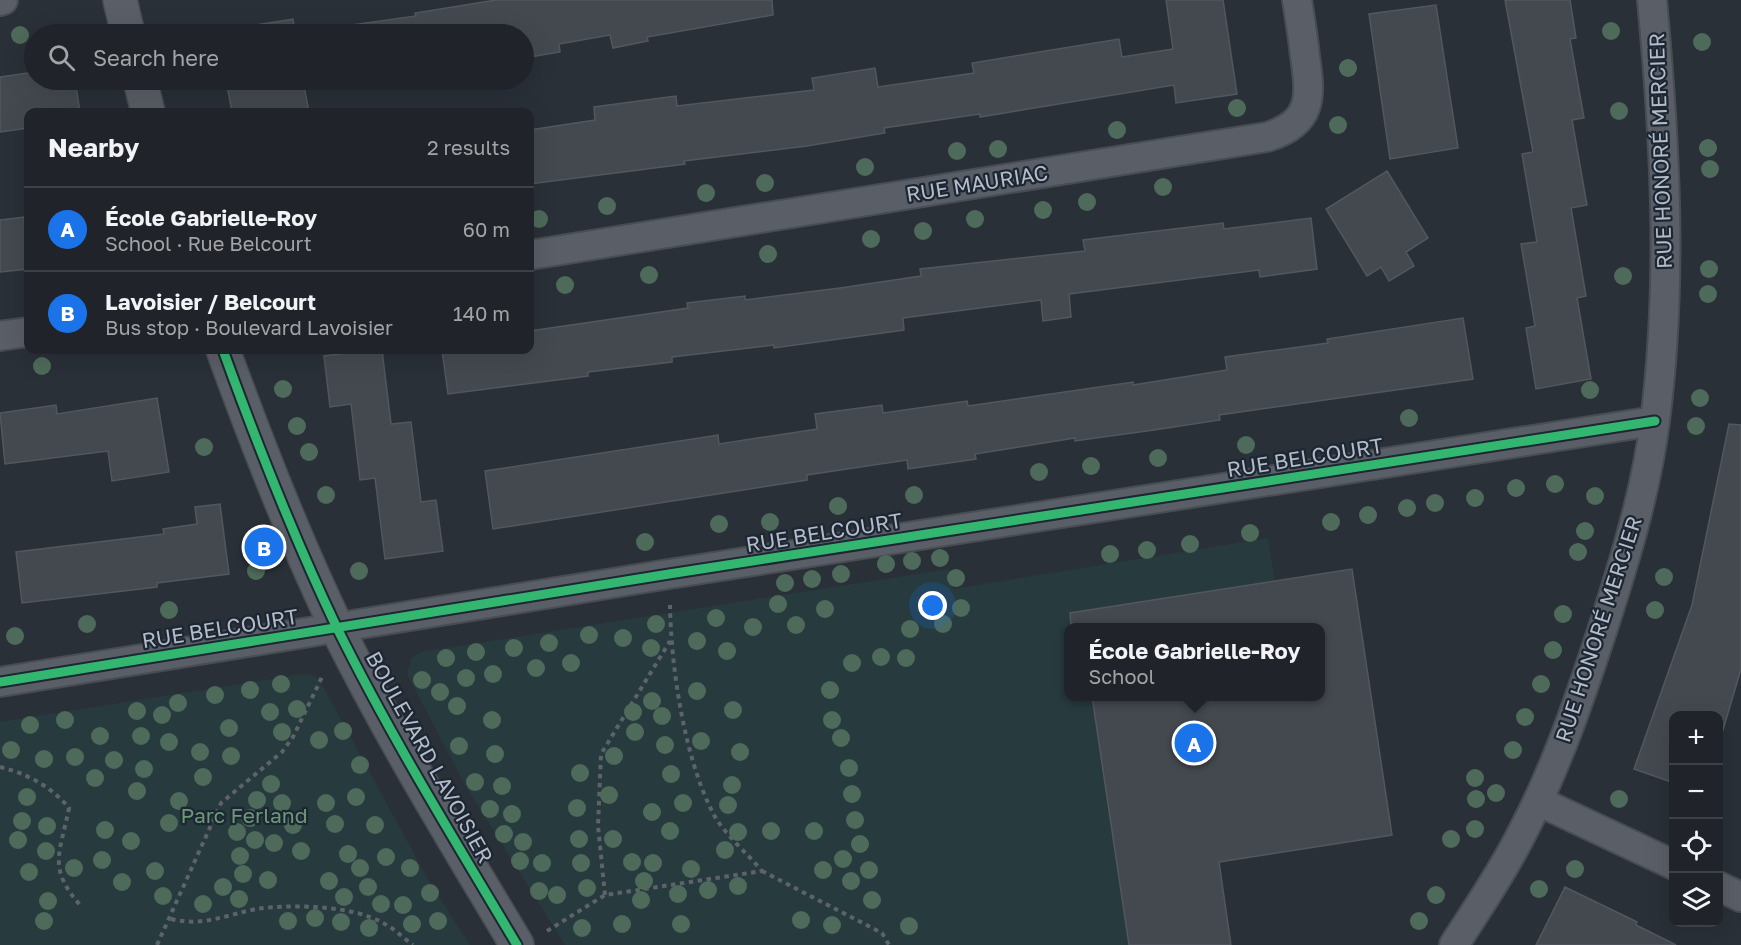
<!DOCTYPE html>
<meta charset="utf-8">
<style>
:root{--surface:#20242a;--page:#282c32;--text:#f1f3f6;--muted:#a2a4a8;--line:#3d4147;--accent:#1a73e8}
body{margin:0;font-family:"Golos Text",sans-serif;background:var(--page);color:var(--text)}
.controls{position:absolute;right:18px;bottom:18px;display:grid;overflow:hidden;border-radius:12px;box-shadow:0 6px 24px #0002}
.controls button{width:54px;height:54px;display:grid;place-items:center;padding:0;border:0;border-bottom:2px solid var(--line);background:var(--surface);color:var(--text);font:30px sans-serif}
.you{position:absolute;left:933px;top:606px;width:21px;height:21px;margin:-15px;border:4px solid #fff;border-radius:50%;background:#1a73e8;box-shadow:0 0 0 9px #1a73e833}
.badge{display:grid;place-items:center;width:39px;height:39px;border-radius:50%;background:var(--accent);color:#fff;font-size:20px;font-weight:700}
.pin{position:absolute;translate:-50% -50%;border:3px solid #fff;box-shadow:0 2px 6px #0006}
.popup{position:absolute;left:1064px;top:623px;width:261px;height:78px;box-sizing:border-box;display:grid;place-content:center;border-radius:12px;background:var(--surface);filter:drop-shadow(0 2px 4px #0005);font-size:20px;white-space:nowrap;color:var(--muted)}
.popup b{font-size:22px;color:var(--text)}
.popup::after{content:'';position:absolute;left:50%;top:100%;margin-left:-12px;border:12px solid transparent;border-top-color:var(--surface)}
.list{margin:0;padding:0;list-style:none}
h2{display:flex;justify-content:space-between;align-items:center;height:78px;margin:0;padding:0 24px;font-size:26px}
h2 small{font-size:20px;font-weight:400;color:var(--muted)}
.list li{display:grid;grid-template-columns:39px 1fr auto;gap:18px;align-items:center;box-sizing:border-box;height:84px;padding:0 24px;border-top:2px solid var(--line)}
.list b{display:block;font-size:22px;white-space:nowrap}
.list p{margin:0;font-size:20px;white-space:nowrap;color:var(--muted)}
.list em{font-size:20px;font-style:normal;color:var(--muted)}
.icon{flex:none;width:33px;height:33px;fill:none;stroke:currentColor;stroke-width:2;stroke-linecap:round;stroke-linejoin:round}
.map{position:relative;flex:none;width:1741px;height:945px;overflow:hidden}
.search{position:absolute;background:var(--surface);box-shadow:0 6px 24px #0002;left:24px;top:24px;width:510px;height:66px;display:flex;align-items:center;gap:15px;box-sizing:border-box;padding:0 21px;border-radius:33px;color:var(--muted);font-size:22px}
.panel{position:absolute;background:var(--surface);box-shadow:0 6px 24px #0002;left:24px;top:108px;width:510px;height:246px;border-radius:12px}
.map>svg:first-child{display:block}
</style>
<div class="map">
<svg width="1741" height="945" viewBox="0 0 1741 945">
<rect width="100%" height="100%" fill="#2a3038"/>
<path fill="#273a3e" d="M1268,538L1275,581L1079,611L1081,627L1068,628V696L1092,697L1129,945H565L465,785L407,674L411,659L420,652L949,569L953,589Z
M303,674L315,676L320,681L429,881L470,945H0V722Z"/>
<path fill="#444950" stroke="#52575f" stroke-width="1.5" d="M496,0H772L773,15L647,37L648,41L613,48L610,35L559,44L560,52L524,58V34H218V31L293,19L295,33L416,16L415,13Z
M1166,0H1223L1237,94L1176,103L1174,85L980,117V114L884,128L885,133L807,146L684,161L685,164L530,184V130L595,120L594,107L676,96L677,106L814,90L812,78L875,68L878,87L974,73L972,63L1119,39L1122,57L1173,49Z
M1505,0H1570L1576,38L1570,39L1584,118L1572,120L1587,205L1571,208L1586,296L1577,298L1591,379L1536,389L1526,328L1535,326L1521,244L1537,242L1522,154L1533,152Z
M1436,5L1458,148L1390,159L1369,14Z
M34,72V80H75L80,112H28V128L0,132V77Z
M226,80H350L304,86L309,112H232Z
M1387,171L1428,238L1406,252L1414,266L1389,281L1381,267L1367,276L1326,209Z
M24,217L28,269L0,272V220Z
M1311,218L1317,269L1260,277L1259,270L1069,294L1071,317L1043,321L1041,300L903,318L904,330L774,348V345L672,357V362L588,372V376L448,394L442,350H530V331L688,308L687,303L745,296V300L840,288L921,276L920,269L1085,251L1083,240L1223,223L1224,229Z
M1463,318L1473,379L1219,415L1220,420L1154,430L1075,441V438L975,454L976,459L908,469L907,460L807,475V480L493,529L485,471L718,435L719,444L817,429L815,414L882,405L883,413L967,401L968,406L1133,382V385L1227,370L1225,357L1328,343L1327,339Z
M370,350H382L391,424L411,422L421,502L436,500L443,551L385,559L375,478L360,480L351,404L330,407L324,356Z
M157,398L169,472L112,481L108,451L5,464L0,413L56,405L57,414Z
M1729,424L1741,425V669L1723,730L1720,729L1719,733V716H1674V783L1634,769L1692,605Z
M220,504L229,574L157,583V587L22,603L16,552L164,534L163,529L197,524L195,507Z
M1352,569L1392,835L1219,862L1231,945H1129L1092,696H1320V627H1071L1070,613Z
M1565,887L1637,922L1636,925L1676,945H1536Z"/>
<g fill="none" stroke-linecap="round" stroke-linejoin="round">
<g stroke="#484c53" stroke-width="32">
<path id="minor" d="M0,1L3,0
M530,255L1267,137C1313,123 1311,97 1305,56C1303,37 1300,19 1297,0
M0,336L28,332
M0,682L669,574L1655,421
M1538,801L1674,865
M1718,886L1741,897
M1454,945C1477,909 1502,873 1521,835C1556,769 1580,698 1603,628C1625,560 1646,491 1655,421C1673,280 1665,140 1652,0"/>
</g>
<g stroke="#484c53" stroke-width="36">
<path id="tertiary" d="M120,0L128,34
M140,80L148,112
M223,350C257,444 294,538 337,628C391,737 455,841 517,945"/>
</g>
<path stroke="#5d636a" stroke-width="4" stroke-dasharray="4.5 4.5" stroke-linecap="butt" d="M0,767C26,773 52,787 69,808C60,854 47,868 81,906
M762,871L882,933L889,945
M605,895L598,826L601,754L670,641
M171,919C202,927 226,915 256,909C291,904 352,905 383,923C394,928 403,938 413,945
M547,931L605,895L762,871C748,854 721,831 712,811C684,756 671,667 670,605
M157,945L221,803L282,752L293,737L323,675"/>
<use href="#minor" stroke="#5a5e66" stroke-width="28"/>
<use href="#tertiary" stroke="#5a5e66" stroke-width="33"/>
<g stroke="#1d2633" stroke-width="13">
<path id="cycleway" d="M223,350C257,444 294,538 337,628C391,737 455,841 517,945
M0,682L669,574L1655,421"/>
</g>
<use href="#cycleway" stroke="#33b770" stroke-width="9"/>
</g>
<g fill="#4e6a5a">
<circle cx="1611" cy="31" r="9"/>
<circle cx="20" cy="35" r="9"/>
<circle cx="1702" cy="42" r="9"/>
<circle cx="1348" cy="68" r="9"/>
<circle cx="1237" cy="108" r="9"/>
<circle cx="1619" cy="111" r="9"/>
<circle cx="1338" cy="125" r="9"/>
<circle cx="1117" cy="130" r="9"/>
<circle cx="1708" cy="148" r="9"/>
<circle cx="998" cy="149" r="9"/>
<circle cx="957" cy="151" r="9"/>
<circle cx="865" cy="167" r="9"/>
<circle cx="1710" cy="169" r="9"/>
<circle cx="765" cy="183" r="9"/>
<circle cx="1163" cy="187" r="9"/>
<circle cx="706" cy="193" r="9"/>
<circle cx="1087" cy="202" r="9"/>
<circle cx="607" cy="206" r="9"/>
<circle cx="1043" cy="210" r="9"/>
<circle cx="539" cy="219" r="9"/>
<circle cx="975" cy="219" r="9"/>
<circle cx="923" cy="231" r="9"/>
<circle cx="871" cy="239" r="9"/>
<circle cx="768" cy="254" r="9"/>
<circle cx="1709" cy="269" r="9"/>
<circle cx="649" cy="275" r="9"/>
<circle cx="1623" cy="276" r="9"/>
<circle cx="565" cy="285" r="9"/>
<circle cx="1708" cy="294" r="9"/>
<circle cx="42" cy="366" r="9"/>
<circle cx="283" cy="389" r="9"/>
<circle cx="1590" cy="390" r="9"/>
<circle cx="1700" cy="398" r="9"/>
<circle cx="1409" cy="418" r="9"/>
<circle cx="297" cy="426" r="9"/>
<circle cx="1696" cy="426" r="9"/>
<circle cx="1246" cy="445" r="9"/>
<circle cx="204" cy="447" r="9"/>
<circle cx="309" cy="452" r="9"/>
<circle cx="1158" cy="458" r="9"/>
<circle cx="1091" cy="466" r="9"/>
<circle cx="1039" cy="472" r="9"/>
<circle cx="1555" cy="484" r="9"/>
<circle cx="1516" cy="488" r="9"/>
<circle cx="326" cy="495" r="9"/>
<circle cx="914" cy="495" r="9"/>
<circle cx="1595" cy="496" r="9"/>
<circle cx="1475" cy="498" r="9"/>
<circle cx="1435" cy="503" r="9"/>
<circle cx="838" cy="506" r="9"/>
<circle cx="1407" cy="508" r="9"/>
<circle cx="1368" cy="515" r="9"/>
<circle cx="770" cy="522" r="9"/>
<circle cx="1331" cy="522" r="9"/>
<circle cx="719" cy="524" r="9"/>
<circle cx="1585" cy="531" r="9"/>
<circle cx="1250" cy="533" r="9"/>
<circle cx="645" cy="542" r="9"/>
<circle cx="1190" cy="544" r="9"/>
<circle cx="1147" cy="550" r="9"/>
<circle cx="1578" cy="552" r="9"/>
<circle cx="1110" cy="554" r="9"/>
<circle cx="940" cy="558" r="9"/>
<circle cx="912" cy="561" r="9"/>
<circle cx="886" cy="564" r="9"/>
<circle cx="256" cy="571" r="9"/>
<circle cx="359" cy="571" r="9"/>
<circle cx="841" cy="574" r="9"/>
<circle cx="1664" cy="577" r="9"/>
<circle cx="956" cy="578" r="9"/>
<circle cx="812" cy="579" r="9"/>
<circle cx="785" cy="583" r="9"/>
<circle cx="778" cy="604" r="9"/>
<circle cx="961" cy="608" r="9"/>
<circle cx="825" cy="609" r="9"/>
<circle cx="169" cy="610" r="9"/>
<circle cx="1655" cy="610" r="9"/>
<circle cx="1563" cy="614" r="9"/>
<circle cx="716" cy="618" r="9"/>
<circle cx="87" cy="624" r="9"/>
<circle cx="656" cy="624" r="9"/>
<circle cx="943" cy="624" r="9"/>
<circle cx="796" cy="625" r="9"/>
<circle cx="753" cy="627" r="9"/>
<circle cx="910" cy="629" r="9"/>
<circle cx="589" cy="635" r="9"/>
<circle cx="15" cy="636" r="9"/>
<circle cx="623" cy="638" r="9"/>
<circle cx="697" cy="641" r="9"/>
<circle cx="549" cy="643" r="9"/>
<circle cx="514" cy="648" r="9"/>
<circle cx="651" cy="648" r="9"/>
<circle cx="1553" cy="650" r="9"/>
<circle cx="727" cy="651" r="9"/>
<circle cx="476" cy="652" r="9"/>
<circle cx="881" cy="657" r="9"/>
<circle cx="446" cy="658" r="9"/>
<circle cx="906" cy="658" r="9"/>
<circle cx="571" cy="663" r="9"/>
<circle cx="852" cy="663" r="9"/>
<circle cx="536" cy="668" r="9"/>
<circle cx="493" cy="674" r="9"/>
<circle cx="466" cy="678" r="9"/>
<circle cx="422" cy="680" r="9"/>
<circle cx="281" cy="684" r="9"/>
<circle cx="1541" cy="684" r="9"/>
<circle cx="250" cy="690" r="9"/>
<circle cx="830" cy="690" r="9"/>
<circle cx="697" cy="691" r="9"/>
<circle cx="440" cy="692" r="9"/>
<circle cx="215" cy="695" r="9"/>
<circle cx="652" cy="701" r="9"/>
<circle cx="178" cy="703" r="9"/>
<circle cx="457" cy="706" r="9"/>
<circle cx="297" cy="709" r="9"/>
<circle cx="733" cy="710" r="9"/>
<circle cx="137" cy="711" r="9"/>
<circle cx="270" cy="712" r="9"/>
<circle cx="633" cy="712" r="9"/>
<circle cx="162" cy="715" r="9"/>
<circle cx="662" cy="716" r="9"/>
<circle cx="1525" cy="717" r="9"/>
<circle cx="65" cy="720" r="9"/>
<circle cx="492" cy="720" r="9"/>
<circle cx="832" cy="720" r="9"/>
<circle cx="30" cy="725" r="9"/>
<circle cx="229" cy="728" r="9"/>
<circle cx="343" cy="731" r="9"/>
<circle cx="282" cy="732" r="9"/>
<circle cx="635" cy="732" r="9"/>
<circle cx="100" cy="736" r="9"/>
<circle cx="141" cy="736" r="9"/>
<circle cx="841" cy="738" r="9"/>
<circle cx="319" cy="740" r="9"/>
<circle cx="701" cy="741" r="9"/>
<circle cx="169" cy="742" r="9"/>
<circle cx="665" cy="745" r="9"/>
<circle cx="459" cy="746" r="9"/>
<circle cx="11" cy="750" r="9"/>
<circle cx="1513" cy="750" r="9"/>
<circle cx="200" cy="752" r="9"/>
<circle cx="740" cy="752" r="9"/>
<circle cx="495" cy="754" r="9"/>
<circle cx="231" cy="756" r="9"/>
<circle cx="614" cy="756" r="9"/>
<circle cx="75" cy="757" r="9"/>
<circle cx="44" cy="759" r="9"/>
<circle cx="114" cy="760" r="9"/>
<circle cx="360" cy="765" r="9"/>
<circle cx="849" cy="768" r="9"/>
<circle cx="144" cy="769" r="9"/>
<circle cx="580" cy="773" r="9"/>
<circle cx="671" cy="774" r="9"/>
<circle cx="203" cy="777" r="9"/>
<circle cx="95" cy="778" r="9"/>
<circle cx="1475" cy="778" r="9"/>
<circle cx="475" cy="782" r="9"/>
<circle cx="271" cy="784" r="9"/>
<circle cx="732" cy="785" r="9"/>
<circle cx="502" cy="786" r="9"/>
<circle cx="137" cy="791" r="9"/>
<circle cx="1496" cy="793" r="9"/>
<circle cx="852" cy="794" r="9"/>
<circle cx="609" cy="795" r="9"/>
<circle cx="27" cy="797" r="9"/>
<circle cx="356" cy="797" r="9"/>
<circle cx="1476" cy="799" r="9"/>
<circle cx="1619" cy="799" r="9"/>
<circle cx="257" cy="800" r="9"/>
<circle cx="179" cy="801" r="9"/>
<circle cx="282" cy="803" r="9"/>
<circle cx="326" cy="803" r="9"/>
<circle cx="683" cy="803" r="9"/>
<circle cx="728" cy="805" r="9"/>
<circle cx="577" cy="808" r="9"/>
<circle cx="490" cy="809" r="9"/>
<circle cx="652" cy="812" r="9"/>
<circle cx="512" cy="814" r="9"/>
<circle cx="250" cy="818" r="9"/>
<circle cx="855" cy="820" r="9"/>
<circle cx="22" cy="821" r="9"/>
<circle cx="169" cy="823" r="9"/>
<circle cx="335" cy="824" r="9"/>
<circle cx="293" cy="825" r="9"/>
<circle cx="375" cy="825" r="9"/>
<circle cx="47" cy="826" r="9"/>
<circle cx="1475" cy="829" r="9"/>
<circle cx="105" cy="830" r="9"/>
<circle cx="670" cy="831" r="9"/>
<circle cx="771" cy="831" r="9"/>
<circle cx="814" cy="831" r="9"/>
<circle cx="237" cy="832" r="9"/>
<circle cx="738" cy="832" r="9"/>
<circle cx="504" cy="834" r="9"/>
<circle cx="579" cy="839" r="9"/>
<circle cx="613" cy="839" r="9"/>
<circle cx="1451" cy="839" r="9"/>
<circle cx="18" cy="840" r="9"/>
<circle cx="255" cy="840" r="9"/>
<circle cx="131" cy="841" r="9"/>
<circle cx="523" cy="842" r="9"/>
<circle cx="274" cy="843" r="9"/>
<circle cx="860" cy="844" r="9"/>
<circle cx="725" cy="850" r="9"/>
<circle cx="46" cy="851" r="9"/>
<circle cx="301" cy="851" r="9"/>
<circle cx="348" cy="854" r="9"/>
<circle cx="240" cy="856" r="9"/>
<circle cx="386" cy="857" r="9"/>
<circle cx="843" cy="859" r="9"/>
<circle cx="102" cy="860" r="9"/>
<circle cx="520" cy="861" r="9"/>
<circle cx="632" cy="862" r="9"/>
<circle cx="542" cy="863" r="9"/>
<circle cx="581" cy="863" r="9"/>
<circle cx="653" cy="863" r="9"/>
<circle cx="74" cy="868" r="9"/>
<circle cx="360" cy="868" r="9"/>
<circle cx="410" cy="868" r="9"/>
<circle cx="691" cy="869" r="9"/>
<circle cx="1575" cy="869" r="9"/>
<circle cx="823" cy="870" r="9"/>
<circle cx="869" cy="870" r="9"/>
<circle cx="155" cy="871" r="9"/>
<circle cx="29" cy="872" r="9"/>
<circle cx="243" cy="874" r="9"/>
<circle cx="268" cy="880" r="9"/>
<circle cx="329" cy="881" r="9"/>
<circle cx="644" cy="881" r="9"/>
<circle cx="851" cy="881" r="9"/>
<circle cx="122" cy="882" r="9"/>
<circle cx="738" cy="886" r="9"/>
<circle cx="223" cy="887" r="9"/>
<circle cx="368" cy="887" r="9"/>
<circle cx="587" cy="888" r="9"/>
<circle cx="1539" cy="889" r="9"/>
<circle cx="708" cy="890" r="9"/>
<circle cx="539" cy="891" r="9"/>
<circle cx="430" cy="893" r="9"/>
<circle cx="678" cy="894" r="9"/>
<circle cx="557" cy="895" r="9"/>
<circle cx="1436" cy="895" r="9"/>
<circle cx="163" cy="896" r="9"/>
<circle cx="344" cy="897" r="9"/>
<circle cx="239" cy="899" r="9"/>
<circle cx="641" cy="900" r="9"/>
<circle cx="872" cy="900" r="9"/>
<circle cx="48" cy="901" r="9"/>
<circle cx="203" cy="904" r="9"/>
<circle cx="381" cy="904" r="9"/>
<circle cx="403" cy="905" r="9"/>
<circle cx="315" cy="918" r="9"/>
<circle cx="801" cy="920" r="9"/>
<circle cx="44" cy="921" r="9"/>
<circle cx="288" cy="921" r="9"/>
<circle cx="438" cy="921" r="9"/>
<circle cx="1419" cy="921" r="9"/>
<circle cx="341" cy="922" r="9"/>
<circle cx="412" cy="924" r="9"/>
<circle cx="622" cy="924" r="9"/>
<circle cx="681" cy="924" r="9"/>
<circle cx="832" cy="925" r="9"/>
<circle cx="909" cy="926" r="9"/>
<circle cx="369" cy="928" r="9"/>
<circle cx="582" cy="928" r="9"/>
</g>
<g text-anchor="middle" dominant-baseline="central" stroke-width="4.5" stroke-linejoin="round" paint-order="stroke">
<g font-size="21" fill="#b4bcc9" stroke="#1d2633">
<text transform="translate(1660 151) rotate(-92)">RUE HONORÉ MERCIER</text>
<text transform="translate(977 183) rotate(-9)">RUE MAURIAC</text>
<text transform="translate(1305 457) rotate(-9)">RUE BELCOURT</text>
<text transform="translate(824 532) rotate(-9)">RUE BELCOURT</text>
<text transform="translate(220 628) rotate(-9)">RUE BELCOURT</text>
<text transform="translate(1598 629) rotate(-72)">RUE HONORÉ MERCIER</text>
<text transform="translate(430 757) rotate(61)">BOULEVARD LAVOISIER</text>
</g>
<g font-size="21" fill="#6b9a76" stroke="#1d2633">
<text x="244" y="815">Parc Ferland</text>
</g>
</g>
</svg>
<div class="controls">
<button>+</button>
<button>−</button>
<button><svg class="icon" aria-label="locate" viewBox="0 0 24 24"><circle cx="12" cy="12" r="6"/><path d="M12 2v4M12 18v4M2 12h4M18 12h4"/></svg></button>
<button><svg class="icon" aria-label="layers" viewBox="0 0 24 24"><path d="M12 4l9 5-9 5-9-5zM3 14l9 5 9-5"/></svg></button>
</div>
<div class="you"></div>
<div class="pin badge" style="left:1194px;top:743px">A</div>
<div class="popup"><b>École Gabrielle-Roy</b>School</div>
<div class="pin badge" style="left:264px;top:547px">B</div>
<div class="search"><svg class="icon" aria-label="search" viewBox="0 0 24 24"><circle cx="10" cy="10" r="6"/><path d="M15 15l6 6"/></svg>Search here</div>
<section class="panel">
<h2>Nearby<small>2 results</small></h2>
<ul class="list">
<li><span class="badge">A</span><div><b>École Gabrielle-Roy</b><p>School · Rue Belcourt</p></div><em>60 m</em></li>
<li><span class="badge">B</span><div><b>Lavoisier / Belcourt</b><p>Bus stop · Boulevard Lavoisier</p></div><em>140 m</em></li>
</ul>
</section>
</div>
